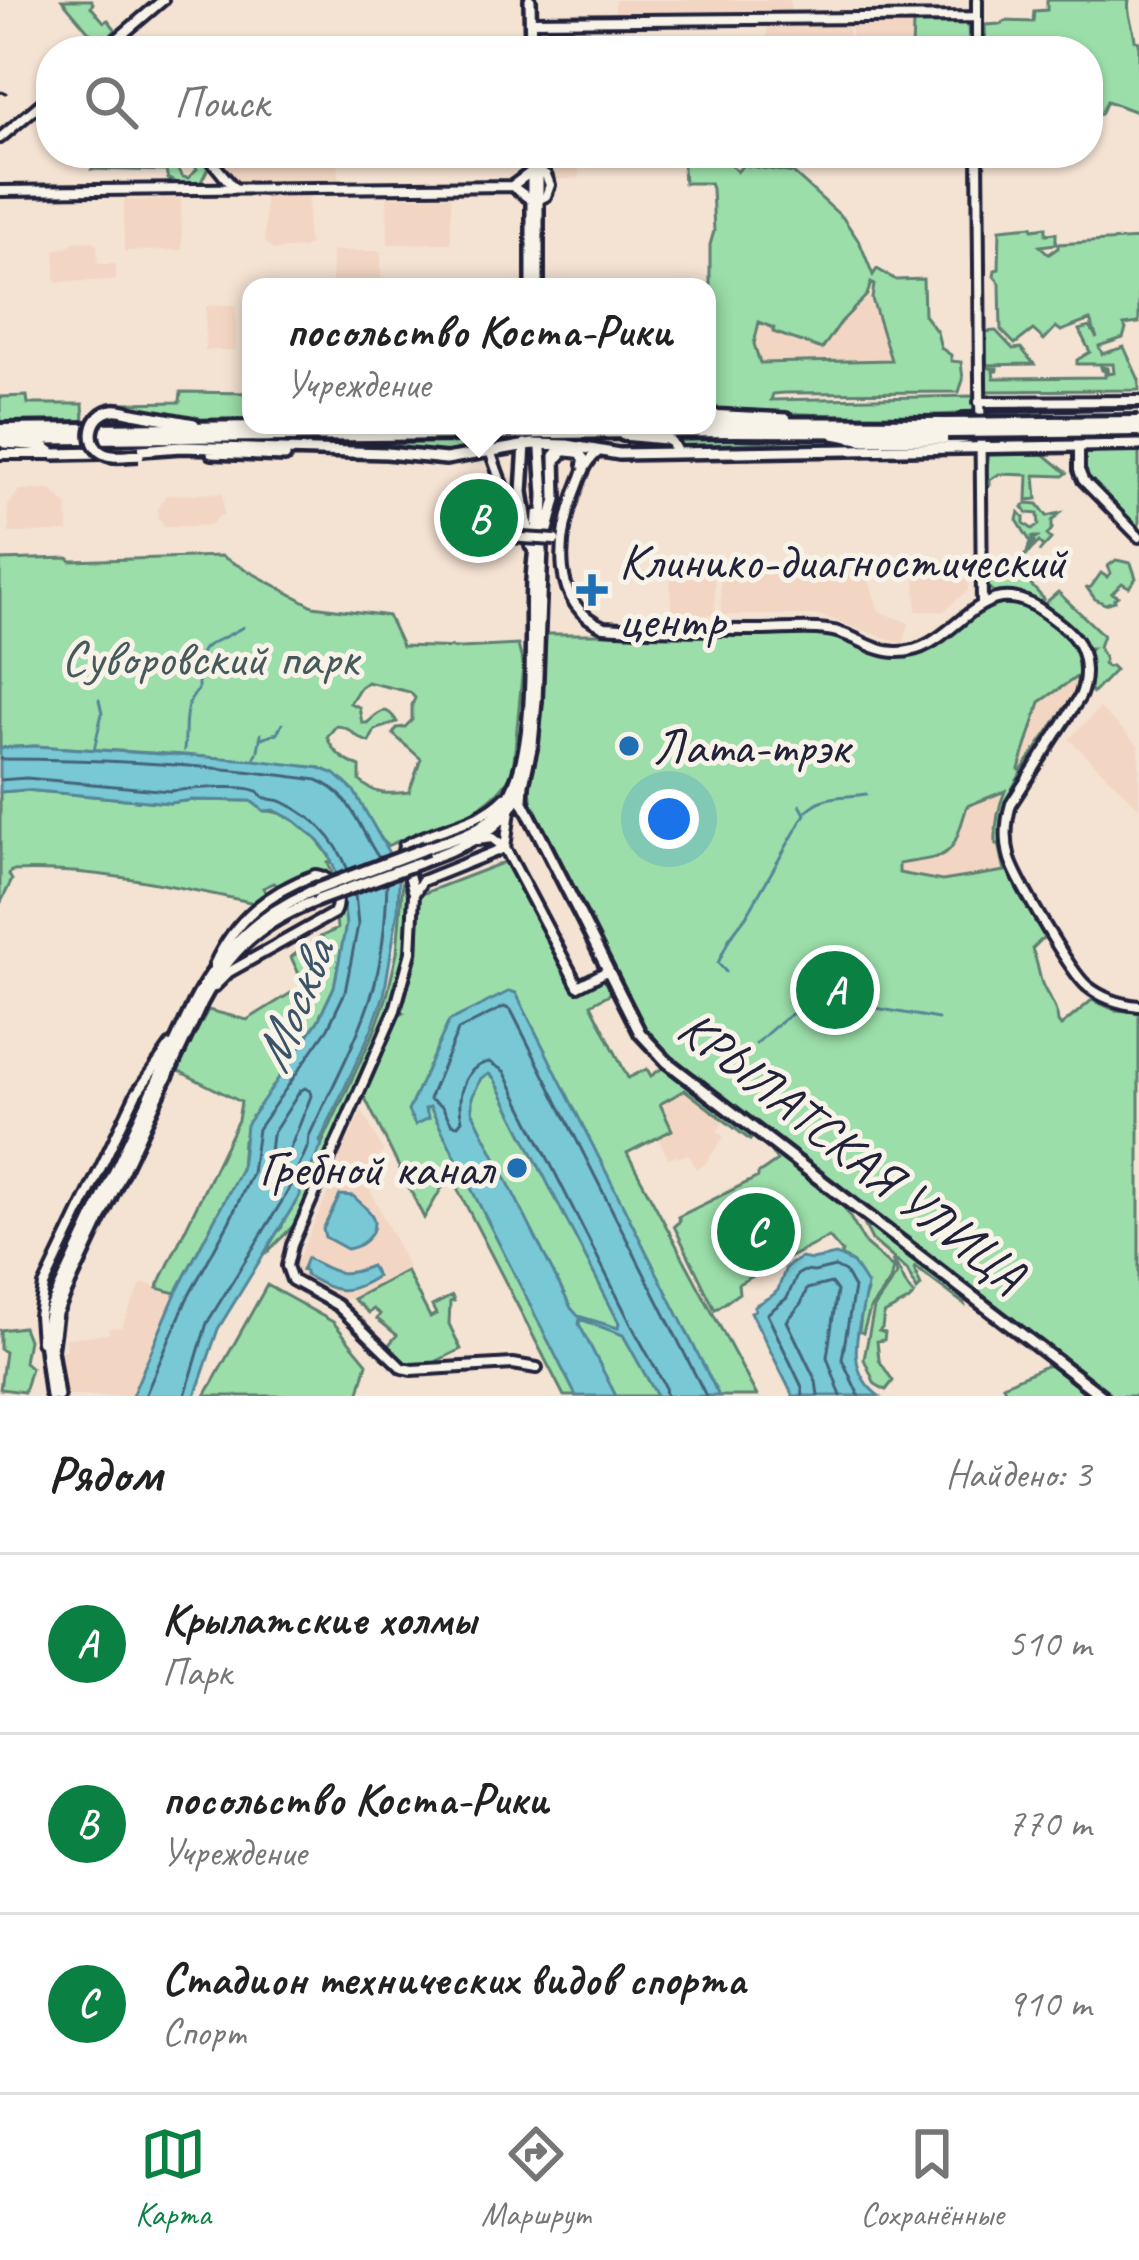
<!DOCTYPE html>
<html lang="ru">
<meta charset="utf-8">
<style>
:root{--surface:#fff;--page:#f2f2f2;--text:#222;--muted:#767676;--line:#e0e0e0;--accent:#0b8043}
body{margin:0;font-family:Caveat,sans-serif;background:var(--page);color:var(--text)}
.you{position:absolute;left:669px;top:819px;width:42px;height:42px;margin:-30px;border:9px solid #fff;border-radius:50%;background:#1a73e8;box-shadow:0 0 0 18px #1a73e833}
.badge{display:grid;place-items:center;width:78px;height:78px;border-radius:50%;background:var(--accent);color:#fff;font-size:39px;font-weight:700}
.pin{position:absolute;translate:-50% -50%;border:6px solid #fff;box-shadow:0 3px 12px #0006}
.popup{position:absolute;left:242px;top:278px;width:474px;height:156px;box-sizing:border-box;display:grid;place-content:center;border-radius:24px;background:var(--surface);filter:drop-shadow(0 3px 9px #0005);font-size:39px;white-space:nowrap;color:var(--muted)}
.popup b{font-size:45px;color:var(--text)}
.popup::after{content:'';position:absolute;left:50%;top:100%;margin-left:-24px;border:24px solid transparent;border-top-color:var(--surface)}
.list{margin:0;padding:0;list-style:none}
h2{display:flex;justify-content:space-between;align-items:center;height:156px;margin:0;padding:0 48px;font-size:51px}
h2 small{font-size:39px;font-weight:400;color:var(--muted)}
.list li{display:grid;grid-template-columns:78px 1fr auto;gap:36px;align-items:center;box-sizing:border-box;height:180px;padding:0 48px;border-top:3px solid var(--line)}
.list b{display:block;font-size:45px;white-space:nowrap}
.list p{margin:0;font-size:39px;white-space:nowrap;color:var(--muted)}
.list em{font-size:39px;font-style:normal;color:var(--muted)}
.icon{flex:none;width:66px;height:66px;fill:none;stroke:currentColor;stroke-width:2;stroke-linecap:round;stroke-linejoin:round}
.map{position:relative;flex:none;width:1139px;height:1396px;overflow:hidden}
.search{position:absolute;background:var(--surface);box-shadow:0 3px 9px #0004;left:36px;right:36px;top:36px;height:132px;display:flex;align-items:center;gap:30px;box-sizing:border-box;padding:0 42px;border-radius:48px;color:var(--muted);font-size:45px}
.sheet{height:696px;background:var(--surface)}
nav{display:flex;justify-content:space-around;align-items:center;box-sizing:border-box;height:168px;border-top:3px solid var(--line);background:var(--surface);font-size:33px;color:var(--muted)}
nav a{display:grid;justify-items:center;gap:6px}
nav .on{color:var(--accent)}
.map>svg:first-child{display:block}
</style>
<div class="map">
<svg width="1139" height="1396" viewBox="0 0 1139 1396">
<rect width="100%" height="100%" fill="#f4e2d2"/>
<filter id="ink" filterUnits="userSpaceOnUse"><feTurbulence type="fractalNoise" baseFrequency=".00833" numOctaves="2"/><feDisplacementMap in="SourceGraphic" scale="24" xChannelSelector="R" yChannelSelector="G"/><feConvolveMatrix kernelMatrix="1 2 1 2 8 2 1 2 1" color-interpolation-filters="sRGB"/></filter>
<g filter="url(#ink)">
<path fill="#f2d6c3" d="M615,0H790V11L615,13Z
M968,23L969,51H847L852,40L850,24Z
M848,24L849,40L844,51H766L767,26Z
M542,153H578L579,178L555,180L543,168Z
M337,158L339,182H237L222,163Z
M309,195L307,236L310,243L304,248L273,250L265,242V196Z
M451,196V243L388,244L387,197Z
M181,199L182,250L124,251V200Z
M93,241L97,245L98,264H116V280L55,282V249L67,248L73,242Z
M332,251H381V287H332Z
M867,295L872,299L892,360L760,363L754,345L759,321L803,313Z
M236,305V350H205L206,306Z
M19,490H51L67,505L68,532L9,533L8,506Z
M223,493L224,515H220L210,525L164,527L161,520L158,519L157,509L166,495Z
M843,567H858L868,578L879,611L909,623L903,644L819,615H721L720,572Z
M967,568L968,590L944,611H916L915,569Z
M714,571L715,615L674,616L671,608L670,572Z
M1077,675L1075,693L1022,771L1019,770L1040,702Z
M1100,708L1139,746V807L1069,739Z
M1005,791L997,810L995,825L996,843L1003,851L1005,871L942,881L899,874V864L941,857L956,843L967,806Z
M685,1090L725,1120L717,1131L724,1137L704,1165L697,1169L688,1154L678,1158L676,1155L668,1158L658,1138L672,1130L659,1104Z
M362,1110L383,1151L377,1159L381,1167L363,1176L407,1265L406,1271L353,1299L336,1298L301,1281L294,1268L331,1186L330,1178Z
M142,1283L176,1293L132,1396H64L57,1361L59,1352L67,1349L65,1338L108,1334L109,1328L121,1327Z"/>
<path fill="#9bdea9" stroke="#5e8072" stroke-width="3" fill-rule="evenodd" d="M62,0H91L93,3L91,7L104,22L108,20L116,30L99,44Z
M1047,0H1129C1126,14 1134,27 1135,40L1139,42V113L1107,101L1101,114L1091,115V130H1088V51H986L985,25L1001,24L1005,21L1033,22L1034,11L1047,10Z
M913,23L968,24L969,51H912Z
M129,153H152L157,156L186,153L175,166L183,177L188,178L197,169L190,160L198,157L208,168L201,182L180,184L168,179L166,171L92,169C105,152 105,163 120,164Z
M682,153H721L737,172L743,165L793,173L843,218L860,243L873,275L877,269L896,280L923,279L924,315L937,332L941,348L951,355V361L961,362L963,380L959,392L784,393L773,394L771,400L973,396L976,397V413L897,417L707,411V294L710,287V245L714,231L712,189L710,183H684ZM871,283L874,285L872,299L891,360L760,363L754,344L759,322L774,328L773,332L822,349L841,322L867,295Z
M1032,226L1033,229L1046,227V234L1056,233V244L1040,246L1049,254L1058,248V244L1139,239V323L1124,325L1126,329L1123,338L1099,346L1102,354L1124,347L1139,380V390L983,391V368H997V371H993L994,378L1105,377V371L1102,370L1101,367L1107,368L1108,374L1114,373L1113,364H1077V360L1090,352L1079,330L1090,327L1097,338L1090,320L1061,331L1056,327L1044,340L1033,330L1015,344L1001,330L1000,283L994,276L995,270L999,269L1000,229Z
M996,331L1013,349L1021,348L1034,364L982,365V332Z
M181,392L251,393V423L195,421L133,425L132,422H122V403L180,402Z
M27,396L28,404H83L84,421L80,426H0V397Z
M1139,405V412L1007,414H986L984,407Z
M779,435L845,438L975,435V439L971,442L803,444L766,442L681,446L667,436Z
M508,437V441L444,455L343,446L303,448L251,444L176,442L55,450L16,442Z
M1139,452V533L1085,478L1081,468L1082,453Z
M989,454H1044L1067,473L1063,476L1035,475L1037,499L1027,500L1028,475L999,474L990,480V485L984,486Z
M1027,503L1038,504L1047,516L1060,513L1052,521V529L1047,535L1051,539L1039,552L1043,546L1039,542L1016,565L1030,579L1028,582L1044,599L1039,604L1020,595L994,593L985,583L989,581L988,555L1007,573L1034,546V539L1037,537H1032V545L1028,549L1030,541L1017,520L1019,512L1024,517V523L1032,529L1039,525L1038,514L1028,513L1023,507Z
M221,556L313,606L388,616L402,646L461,648L518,645L523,665L513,771C489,819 431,825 387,846C362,817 362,784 320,768L185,755L35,746L0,748V560L68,558L71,561ZM367,682L410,692L415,698L412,705V720L405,727L397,728L393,734L421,759L409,792C389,794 376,796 360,781V767C345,761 333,753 327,737L336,726C351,726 355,739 369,742L375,730L397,722C385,702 378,714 367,723H362L359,707L350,703L360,687Z
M1116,560L1131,563L1136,578L1129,587L1122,583L1112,593L1118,596L1114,599L1115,601L1105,604L1095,599L1087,588L1091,587L1101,573L1107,577L1111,573L1108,566Z
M1058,592L1103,635L1099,647L1105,660L1103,664L1107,667L1111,666L1115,670L1093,693L1090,690L1088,652L1092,648H1087L1073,629L1042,606Z
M1008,601C1029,605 1069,629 1078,651C1082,663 1081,679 1079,691C1061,716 1010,782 1004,808C1000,826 1002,846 1007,864C1014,889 1031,913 1044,937L1032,949C1037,960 1038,970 1041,981C1046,996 1057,1005 1058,1022L1061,1026L1092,1000L1115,1010L1139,1012V1396H1110L1080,1375L657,1046L644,1029L532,806L530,790L538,728L542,634H832C850,640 868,654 887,656C942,663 958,607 1008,601ZM1078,676L1075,693L1021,771L1019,769L1040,702ZM1005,791C998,808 995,824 996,844H999L1005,871L942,881L899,873V864C953,855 951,859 967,806Z
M25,790L170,803L192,800L251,801L264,811C291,810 319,838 332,861L328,863L334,877C316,862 298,879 280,887L274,883L263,888L267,895L255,903C175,886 93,867 11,871L9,875L12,880L0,904V792Z
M510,860L576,990L602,977L607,979L613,992L591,1004L628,1078L647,1069L651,1076L665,1066L754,1134L750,1140L685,1090L660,1104L672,1130L627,1153L757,1396H564L450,1174L424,1218L364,1096L399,1016L404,1013L402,1009L418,953L419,895Z
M406,876C433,948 361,1078 331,1145C323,1164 308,1207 297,1221C289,1232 275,1243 266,1254L273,1236L282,1227C283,1213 300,1205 300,1190L374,1032L387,996L397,953L403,878Z
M341,911H347L346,925L334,987L318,1021L290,1059L243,1141L241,1169L176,1293L157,1288L238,1120L241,1102L179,1071L183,1057L208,1010L247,1020L304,985L291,957L320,937L337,929L336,917Z
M769,1149L844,1207L866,1245L893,1268L890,1281L870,1309L863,1333L859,1331L863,1301L867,1292L853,1263L841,1255L842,1252L829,1237L738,1284L739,1293L715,1310L674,1226L680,1221L678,1217L758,1177V1174L777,1161Z
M862,1220L961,1296L964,1304L915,1267L914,1269L921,1286L917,1290L907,1270L872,1240Z
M892,1260C902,1269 903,1286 914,1295L908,1301L884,1314L882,1328L879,1331L885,1333L884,1340L877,1341L879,1360L893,1381L886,1390L875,1384L864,1359L874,1308L897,1274Z
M406,1271L430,1317L436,1314L432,1306L452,1296L454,1301L450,1302L449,1324L461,1349L437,1361L438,1366C405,1368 409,1369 387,1347L397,1335L377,1319L380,1314L373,1309L369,1313L353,1299Z
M267,1285L333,1322L367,1363L358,1396H205Z
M23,1327L28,1340L24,1362L31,1368L24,1392L0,1389L5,1352L0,1349V1330Z
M1053,1365L1086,1394L1083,1396H1008L1003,1385L1046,1366Z"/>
<path fill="#79c8d5" stroke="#568697" stroke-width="3" fill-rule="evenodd" d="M35,746L254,760L320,768L335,774L354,791L394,862L399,881L398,910L384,995L371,1031L320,1141L322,1145L300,1190V1195L218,1329L195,1396H132L176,1293L241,1169L246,1125L318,1021L334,987L346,925L341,886L329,855L319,841L295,821L274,810L264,811L251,801L192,800L170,803L25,790L0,792V748Z
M510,991L516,993L719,1396H657L623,1335L580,1319L579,1324L616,1396H576L430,1107L425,1109L429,1118L415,1125L408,1111L449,1021ZM489,1074L494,1078L619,1323L618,1328L578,1316L571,1308L472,1111V1098L481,1078Z
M340,1195L353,1196C359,1202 373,1212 374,1221C375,1237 360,1247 347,1249L325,1237L323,1229Z
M836,1255L853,1263L867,1285C862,1323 840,1368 879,1396H793L751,1312L755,1310L754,1306L773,1295L778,1290L786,1267L801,1258L812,1260Z
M307,1258C335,1272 340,1279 371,1266L377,1276C345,1297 336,1292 305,1275V1271L302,1270Z"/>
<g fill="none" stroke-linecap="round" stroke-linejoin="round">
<path stroke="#456479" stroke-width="3" d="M0,759C105,759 213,765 317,780C352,793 359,830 379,858
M0,780L26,778L170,791C187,789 244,784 257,791C260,793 261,797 264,798C270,800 277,799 283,802C314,817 335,837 348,870
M305,1088L310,1091L311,1096L284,1164L278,1174L272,1175L268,1169L272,1135L300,1091Z
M145,1396L187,1299L229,1222L252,1173L258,1129L328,1028L345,992L358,925L355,894
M185,1396L207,1323L287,1193L308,1146L309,1136C332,1087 359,1038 374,987C383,954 386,917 387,883
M666,1396L665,1386L632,1326L504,1071L489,1062C463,1067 456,1097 462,1120L458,1125L452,1124L442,1107L429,1099L458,1030L504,1007L511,1010L706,1396
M803,1396L802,1387L767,1314L787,1298L797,1275L804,1271L814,1272L835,1267L845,1272L854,1288L842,1359L859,1396
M818,1396L816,1381L787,1321L801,1304L807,1289L831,1283L837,1291L827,1357L841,1396"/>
<path stroke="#568697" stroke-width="3" d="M261,738L277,733L282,724
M94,750L102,713L99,700
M184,750C187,726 181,708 198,690C198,636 202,652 243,627
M258,750L261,734
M255,757L257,753
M807,811C824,793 844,798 866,794
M726,972L718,963L729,939L747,915L805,814L800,805
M842,1002L938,1019
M756,1044C783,1018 800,1002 838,1002"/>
<path stroke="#cabcb4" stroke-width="9" stroke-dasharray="9 4.5" stroke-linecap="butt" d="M533,425L534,450"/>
<g stroke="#22223b" stroke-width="16">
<path id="tertiary" d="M977,0V51
M531,21L977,17
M115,50L116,51
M103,51L163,0
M0,138L51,95
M205,153L234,188
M978,153L982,604
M535,169L546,175L550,185L546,196L534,202L512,186Z
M0,191L512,186
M979,402L1139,401
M1079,446V470L1083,480L1139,537
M490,451L503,487L513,537L523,538
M598,452C585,462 581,478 575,493C558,539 550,604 604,627C656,631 709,629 762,630C783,630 805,627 827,630C852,632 871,652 897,652C957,653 977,564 1044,612C1056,621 1070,630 1078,643C1087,660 1087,680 1080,697L1011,804C1006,821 1005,841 1010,859C1017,880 1071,973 1087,986C1103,999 1120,1004 1139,1006
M0,454H52
M559,457L564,451L580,453L584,459L583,465
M477,840L492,838L505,848L578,986L607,971
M505,848L510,810
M422,881L414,894L411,952L395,1010L292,1245L287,1266L292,1280L337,1305L402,1368L412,1370L513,1364L537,1368
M422,881L504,848
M413,890L403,851L404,846C436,827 478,825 505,797
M214,965C235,919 269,892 315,875C332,876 342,899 334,913L229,972L214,987
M41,1341L39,1316L44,1286L136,1094L170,1046"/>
</g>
<g stroke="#22223b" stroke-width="18">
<path id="secondary" d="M530,0L531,51
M532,287V153
M538,287V166
M133,413L194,424
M707,415L786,419
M964,419L1139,415
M834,434L865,440L956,439L966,438L972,428
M623,435L665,439L671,442L676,451
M5,443L43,446L54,454L101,453L181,447L387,453L446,459L533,444L567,445L619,454L1139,445
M525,444L522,492L531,546
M541,450L544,495L536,701L532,744L523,784L522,800L640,1033L667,1062L1102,1396
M212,453L285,456
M548,530L556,499L555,456L559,448L565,446
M426,848C452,839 482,832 500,810C541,761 529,643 532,581C533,559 537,537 538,515
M418,863C460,846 503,835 521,789
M51,1396L44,1340L50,1310L194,1003C221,951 256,916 310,892
M58,1396L51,1350L56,1313L202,1002C231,948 261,922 318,900"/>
</g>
<g stroke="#22223b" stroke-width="20">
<path id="primary" d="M707,423L947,424
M0,430L446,425
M0,439L735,431L947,432"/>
</g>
<use href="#tertiary" stroke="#f7f3e8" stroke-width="8"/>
<use href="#secondary" stroke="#f7f3e8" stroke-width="9"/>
<use href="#primary" stroke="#f7f3e8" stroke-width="10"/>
<path stroke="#22223b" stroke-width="3" d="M0,92L6,93"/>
<g stroke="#22223b" stroke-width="16" stroke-linecap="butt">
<path id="tertiary-bridge" d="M523,538L555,540"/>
</g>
<g stroke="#22223b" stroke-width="18" stroke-linecap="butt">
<path id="secondary-bridge" d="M133,413C128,412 118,409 113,410C89,413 84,448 107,455C116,458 130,455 139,455
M310,892L426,848
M318,900L418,863"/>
</g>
<g stroke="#22223b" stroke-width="20" stroke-linecap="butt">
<path id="primary-bridge" d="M947,424L1139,422
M947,432L1139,430"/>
</g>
<use href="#tertiary-bridge" stroke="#f7f3e8" stroke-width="8"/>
<use href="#secondary-bridge" stroke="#f7f3e8" stroke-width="9"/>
<use href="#primary-bridge" stroke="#f7f3e8" stroke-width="10"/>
</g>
</g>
<g fill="#1f6fb2" stroke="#f7f3e8" stroke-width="4.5">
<path d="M586 572h12v12h12v12h-12v12h-12v-12h-12v-12h12z"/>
<circle cx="629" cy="746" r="12"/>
<circle cx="517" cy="1168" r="12"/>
</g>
<g text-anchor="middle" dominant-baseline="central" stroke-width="10" stroke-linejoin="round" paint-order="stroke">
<g font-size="51" fill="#22223b" stroke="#f7f3e8" text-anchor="start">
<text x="619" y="561">Клинико-диагностический<tspan x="619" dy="59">центр</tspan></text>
<text x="653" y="746">Лата-трэк</text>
<text x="493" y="1168" text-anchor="end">Гребной канал</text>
</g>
<g font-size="51" fill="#465a5c" stroke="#f7f3e8">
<text x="210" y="658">Суворовский парк</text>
</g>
<g font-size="51" fill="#22223b" stroke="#f7f3e8">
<text transform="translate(852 1151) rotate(38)">КРЫЛАТСКАЯ УЛИЦА</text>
</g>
<g font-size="54" font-style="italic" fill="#3c5469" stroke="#f7f3e8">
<text transform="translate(293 1006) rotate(-68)">Москва</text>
</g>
</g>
</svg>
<div class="you"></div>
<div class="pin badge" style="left:835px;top:990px">A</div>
<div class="pin badge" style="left:479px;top:518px">B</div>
<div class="popup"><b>посольство Коста-Рики</b>Учреждение</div>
<div class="pin badge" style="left:756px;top:1232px">C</div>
<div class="search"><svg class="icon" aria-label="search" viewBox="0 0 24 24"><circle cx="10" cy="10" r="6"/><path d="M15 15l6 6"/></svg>Поиск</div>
</div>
<section class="sheet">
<h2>Рядом<small>Найдено: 3</small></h2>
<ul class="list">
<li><span class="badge">A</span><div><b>Крылатские холмы</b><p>Парк</p></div><em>510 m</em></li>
<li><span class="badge">B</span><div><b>посольство Коста-Рики</b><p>Учреждение</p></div><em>770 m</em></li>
<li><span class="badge">C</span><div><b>Стадион технических видов спорта</b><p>Спорт</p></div><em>910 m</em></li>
</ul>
</section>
<nav>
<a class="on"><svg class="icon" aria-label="map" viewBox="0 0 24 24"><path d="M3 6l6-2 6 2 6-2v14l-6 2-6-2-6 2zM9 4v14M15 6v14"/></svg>Карта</a>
<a><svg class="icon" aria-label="directions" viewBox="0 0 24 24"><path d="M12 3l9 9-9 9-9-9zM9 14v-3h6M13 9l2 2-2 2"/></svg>Маршрут</a>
<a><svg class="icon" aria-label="saved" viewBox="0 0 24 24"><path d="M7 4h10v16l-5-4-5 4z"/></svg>Сохранённые</a>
</nav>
